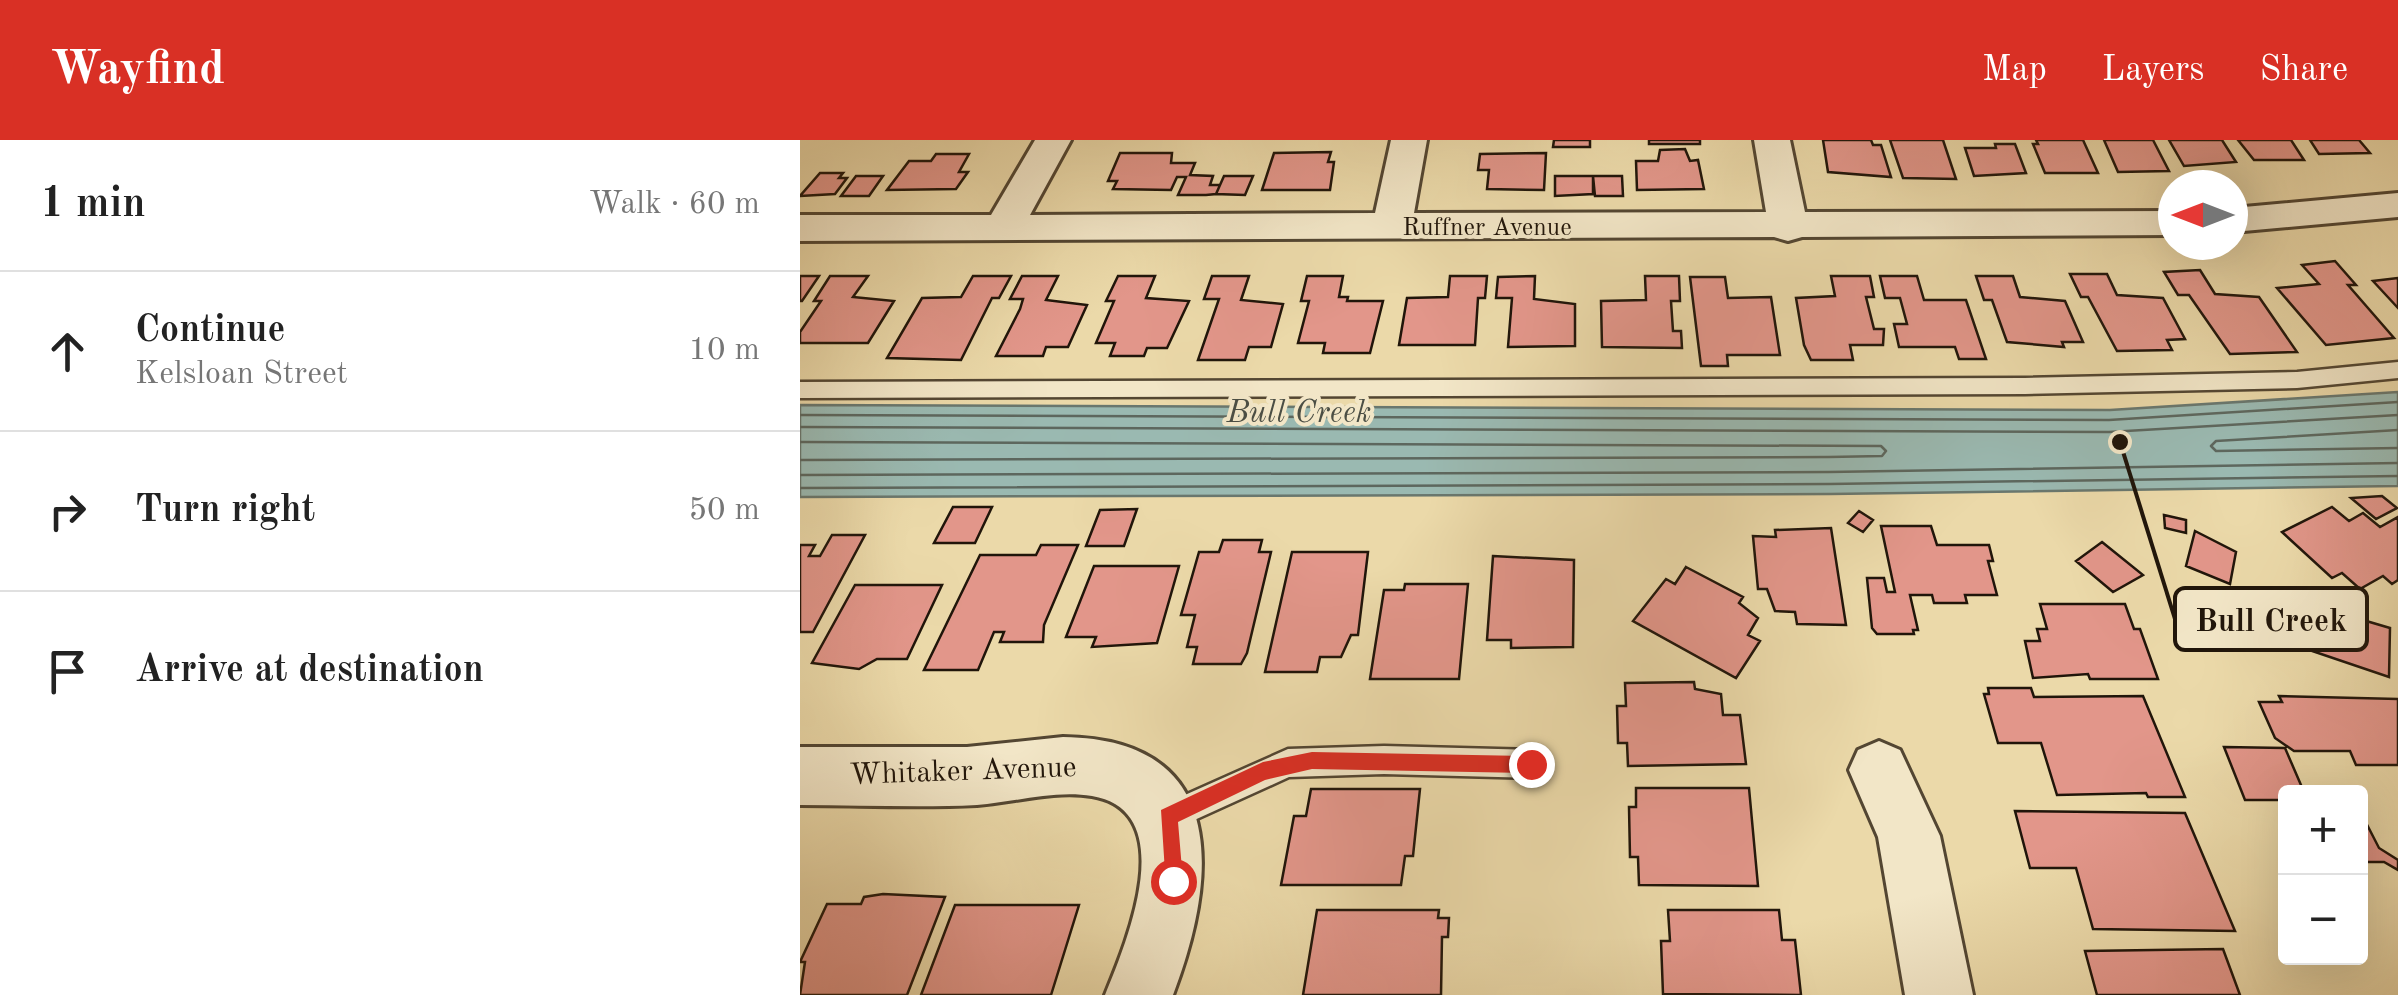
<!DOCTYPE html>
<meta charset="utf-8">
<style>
:root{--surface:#fff;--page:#f2f2f2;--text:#222;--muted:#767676;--line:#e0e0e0;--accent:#d93025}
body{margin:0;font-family:"Old Standard TT",serif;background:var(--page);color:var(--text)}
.controls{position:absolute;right:30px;bottom:30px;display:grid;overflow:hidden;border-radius:10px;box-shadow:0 10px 40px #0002}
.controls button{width:90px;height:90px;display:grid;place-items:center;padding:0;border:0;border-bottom:2px solid var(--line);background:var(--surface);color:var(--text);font:50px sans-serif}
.compass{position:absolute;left:1358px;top:30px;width:90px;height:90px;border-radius:50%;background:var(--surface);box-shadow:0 10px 40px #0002;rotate:270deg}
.stop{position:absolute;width:30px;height:30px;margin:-22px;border:8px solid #d93025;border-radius:50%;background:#fff}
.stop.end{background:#d93025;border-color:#fff;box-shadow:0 2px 10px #0008}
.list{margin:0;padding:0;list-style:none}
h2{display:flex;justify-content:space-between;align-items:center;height:130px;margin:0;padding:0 40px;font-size:42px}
h2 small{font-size:32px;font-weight:400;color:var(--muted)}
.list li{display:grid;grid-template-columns:65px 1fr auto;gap:30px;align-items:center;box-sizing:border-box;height:160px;padding:0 40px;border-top:2px solid var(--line)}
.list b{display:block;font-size:38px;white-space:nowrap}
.list p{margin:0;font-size:32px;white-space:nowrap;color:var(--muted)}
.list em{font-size:32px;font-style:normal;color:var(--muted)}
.icon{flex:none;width:55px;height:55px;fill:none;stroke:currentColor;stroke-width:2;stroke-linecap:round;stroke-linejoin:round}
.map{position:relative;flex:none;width:1598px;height:855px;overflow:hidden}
header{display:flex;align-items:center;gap:60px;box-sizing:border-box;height:140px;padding:0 50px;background:var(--accent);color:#fff}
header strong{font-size:48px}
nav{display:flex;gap:55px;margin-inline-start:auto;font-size:35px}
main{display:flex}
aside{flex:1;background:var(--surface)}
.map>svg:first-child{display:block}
</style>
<header>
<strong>Wayfind</strong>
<nav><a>Map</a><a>Layers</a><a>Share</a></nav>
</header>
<main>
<aside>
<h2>1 min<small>Walk · 60 m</small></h2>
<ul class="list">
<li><svg class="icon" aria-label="ahead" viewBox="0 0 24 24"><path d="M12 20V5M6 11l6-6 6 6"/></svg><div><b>Continue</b><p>Kelsloan Street</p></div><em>10 m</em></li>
<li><svg class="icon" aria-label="right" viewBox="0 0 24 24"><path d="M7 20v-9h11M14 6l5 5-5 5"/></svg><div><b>Turn right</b></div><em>50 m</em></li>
<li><svg class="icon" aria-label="arrive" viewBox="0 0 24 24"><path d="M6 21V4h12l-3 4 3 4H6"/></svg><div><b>Arrive at destination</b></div></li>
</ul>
</aside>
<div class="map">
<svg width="1598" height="855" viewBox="0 0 1598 855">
<rect width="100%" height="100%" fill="#ebd9a9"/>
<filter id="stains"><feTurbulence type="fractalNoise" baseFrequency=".002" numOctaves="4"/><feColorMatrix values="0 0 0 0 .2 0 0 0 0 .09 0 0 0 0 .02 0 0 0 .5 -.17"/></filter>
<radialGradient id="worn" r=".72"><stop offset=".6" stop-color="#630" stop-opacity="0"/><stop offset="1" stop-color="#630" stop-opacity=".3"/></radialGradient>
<path fill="#9ab9b1" stroke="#69776e" stroke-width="2.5" d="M1598,252V346L1030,354L0,357V265L1310,270Z"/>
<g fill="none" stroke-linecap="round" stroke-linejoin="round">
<path stroke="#5d675e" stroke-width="2.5" d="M0,275L1309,280L1598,262
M0,287L1309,292L1598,275
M1598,290L1416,301L1411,306L1416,311L1598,308
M0,302L1081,306L1086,311L1082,316L1029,317L0,320
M0,335L1029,332L1598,323
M0,348L1029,344L1598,336"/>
</g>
<path fill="#e2968a" stroke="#20150a" stroke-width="2.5" d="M754,0H790V7H753Z
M849,0H900V4H849Z
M1023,0H1071L1073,5H1081L1091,37L1028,32Z
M1090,0H1143L1156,39L1103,38Z
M1236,0H1283L1298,33H1245L1233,4H1238Z
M1304,0H1353L1369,31L1318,32Z
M1369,0H1422L1436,22L1384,26Z
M1438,0H1491L1504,20H1454Z
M1510,0H1559L1570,13L1519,14Z
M1195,4H1215L1226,33L1174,36L1165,8H1196Z
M885,9L890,21L898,20L904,49L837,50L836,21H858L860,10Z
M531,12L528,22H534L530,50H462L474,13Z
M320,13H372L371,23H395L390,35L413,36L410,45H420L416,54L406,55H378L386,37H377L371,50L313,49L317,41H308Z
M746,13L744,50L687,49L689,30H678L680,14Z
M136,14H169L159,32H168L156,49L87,50L109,21H131Z
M20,33H43L39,38H47L35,54L0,56Z
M56,36H83L69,56H41Z
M424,36H453L445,55L416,54Z
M755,36H793V54L755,56Z
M793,36H822L823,56H795Z
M1535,121L1556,145H1548L1594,198L1526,205L1477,148L1519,144L1502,125Z
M1400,130L1415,154L1459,157L1497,212L1430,214L1389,155H1378L1364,132Z
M1270,134H1307L1317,155L1363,158L1385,199L1367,200L1372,210L1317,211L1288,157H1281Z
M0,136H19L2,161H0Z
M30,136H68L53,157L94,161L68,203H0V192L21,161H14Z
M173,136H211L199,158H192L161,220L87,218L122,158L161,157Z
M222,136H258L246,160L287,165L268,207H246L243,216H196L220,169L223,159H210Z
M318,136H355L346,158L389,161L367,208H347L344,216H310L315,203H296L314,161H306Z
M412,136H449L441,160L483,164L471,207H449L445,220H398L419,159H404Z
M507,136H543L539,157H548L547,161H583L570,213H523L525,203H498L509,161H501Z
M650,136H687L685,158H678L675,205H599L607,158L648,157Z
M735,136L734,159L775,164V206L708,207L712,158H696L698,137Z
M845,136H879L880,161H871L873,191H881L882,208L802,207L801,161L846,160Z
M1031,136H1070L1074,157H1066L1074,189H1084L1083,205H1050L1053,220H1011L1004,205L996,158L1035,156Z
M1080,136H1117L1124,160H1166L1186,219H1159L1155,207H1099L1094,184H1107L1100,158H1085Z
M1176,136H1213L1220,157L1265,161L1283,202H1262L1264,207L1207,202L1192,160H1184Z
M890,137H925L928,158L971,157L980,215H927L928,226H901Z
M1598,138V168L1573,141Z
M1582,356L1597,368L1576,379L1551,358Z
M153,367H192L175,403H134Z
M1532,367L1549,381L1563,373L1580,387L1598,377V440L1592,444L1583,436L1560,449L1542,433L1532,438L1482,392Z
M337,369L324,406H286L300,370Z
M1059,371L1073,380L1063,392L1048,383Z
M1364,375L1386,380V393L1365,388Z
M1081,386H1131L1137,405H1189L1193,421H1188L1197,455H1165L1167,463H1134L1132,455H1110L1118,490H1113L1114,494H1077L1072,488L1067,438H1084L1087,452H1095Z
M1031,388L1046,485L997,484L995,472L975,471L967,449H958L953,396L976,397L975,390Z
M1395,391L1436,412L1430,444L1386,426Z
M32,395H65L13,492H0V405H15L9,416H20Z
M423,400H462L459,412H471L447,513L441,524H393L397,507H387L395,475H381L399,412H419Z
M1302,402L1343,435L1313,452L1276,421Z
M241,405H278L244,485L243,502H200L204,492H194L178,530H124L180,415H236Z
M492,412H568L558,495H551L541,517H520L517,532H465Z
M693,416L774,420L773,507L711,508V500H687Z
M294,426H379L357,503L292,507L296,497H266Z
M886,427L943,457L939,463L958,478L948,495L960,501L936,538L833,481L866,439L875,444Z
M605,444H668L659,539H570L584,450H604Z
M55,445H142L107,519H77L59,529L12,523Z
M1471,450L1509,463L1510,454L1546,466V475L1590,488L1589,537L1468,496Z
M1240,464H1325L1334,489H1340L1358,539H1290L1288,534L1233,538L1225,501H1240L1237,489H1247Z
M894,542L895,549L921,554L923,575H940L946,624L828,626L827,603H818L817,566H826L825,543Z
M1188,548H1231L1234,557L1343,556L1385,657H1348L1346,653L1257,655L1241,603H1198L1184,554H1189Z
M1479,556L1598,559V625H1556L1550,611H1494L1475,598L1459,562H1482Z
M1424,607L1485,608L1504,652H1486V660H1445Z
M836,648H949L958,746L839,745L838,717H830L829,667H836Z
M511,649H620L613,716H605L601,745H481L494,676H506Z
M1215,671L1385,673L1435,791L1293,789L1276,728H1230Z
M1560,671L1579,708L1598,720V730L1584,722H1560Z
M83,754L145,757L107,855H0L5,822H0L27,764H61L64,757Z
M155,765H279L251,855H121Z
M517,770H639L638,778H649L648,797H642L641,855H503Z
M868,770H979L982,800H995L1001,855L863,854L861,801H870Z
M1423,809L1440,855H1297L1285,811Z"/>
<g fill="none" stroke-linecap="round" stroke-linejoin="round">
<g stroke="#534632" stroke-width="5">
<path id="lane" d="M1598,222V238L1497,248L1225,254L0,258V242L1225,238L1497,232Z
M584,606L731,610L741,614L745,624L741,634L731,638L584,634L489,637L368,692L358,687L353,677L358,667L488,609Z"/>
</g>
<g stroke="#534632" stroke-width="6">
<path id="street" d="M235,0H271L230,75L575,73L591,0H627L614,73L966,72L954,0H990L1005,72L1373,71V95L1002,97L988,101L974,97L0,101V75H191Z
M1598,53V77L1433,92V68Z
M263,597C431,599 417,739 373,855H305C326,804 382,671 292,656C254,650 215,662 177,665C118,668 59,665 0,665V607H167Z
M1079,601L1100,610L1140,696L1173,855H1105L1078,697L1049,630L1058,610Z"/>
</g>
<use href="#lane" fill="#f2e6c7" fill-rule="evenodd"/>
<use href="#street" fill="#f2e6c7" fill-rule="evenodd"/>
</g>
<path fill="#d93025" d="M512,612L731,616L741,624L731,633L512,629L465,640L378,682L383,741L373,751L366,748L361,670L463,622Z"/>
<g text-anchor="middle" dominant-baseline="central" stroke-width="8" stroke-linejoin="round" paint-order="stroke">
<g font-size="25" fill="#20150a" stroke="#f2e6c7">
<text x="687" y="88">Ruffner Avenue</text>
</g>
<g font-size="30" fill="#20150a" stroke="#f2e6c7">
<text transform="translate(163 632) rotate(-2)">Whitaker Avenue</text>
</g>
<g font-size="32" font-style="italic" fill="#4b4e44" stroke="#f2e6c7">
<text x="499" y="274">Bull Creek</text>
</g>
</g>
<path fill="none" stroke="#20150a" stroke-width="4" d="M1320 302L1375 479"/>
<circle fill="#20150a" stroke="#f2e6c7" stroke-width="4" cx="1320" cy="302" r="10"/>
<rect fill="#f2e6c7" stroke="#20150a" stroke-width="4" x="1375" y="448" width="192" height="62" rx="10"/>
<g font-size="32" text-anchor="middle" font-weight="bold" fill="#20150a">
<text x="1471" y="491">Bull Creek</text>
</g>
<rect width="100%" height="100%" filter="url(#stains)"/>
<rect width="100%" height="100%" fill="url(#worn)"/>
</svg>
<div class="controls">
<button>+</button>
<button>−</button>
</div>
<svg class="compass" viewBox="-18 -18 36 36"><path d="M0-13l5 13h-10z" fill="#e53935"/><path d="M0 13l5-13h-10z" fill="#767676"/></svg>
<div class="stop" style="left:373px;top:741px"></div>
<div class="stop end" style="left:731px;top:624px"></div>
</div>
</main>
